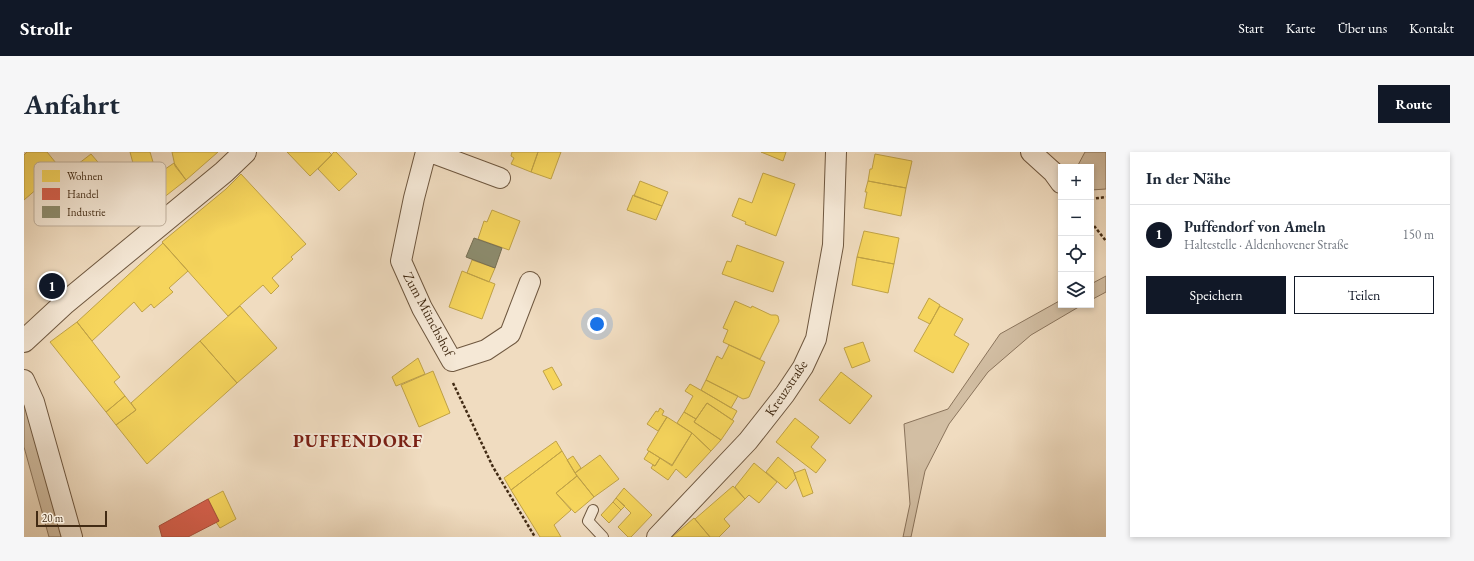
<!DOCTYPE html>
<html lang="de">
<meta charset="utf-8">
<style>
:root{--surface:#fff;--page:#f6f6f7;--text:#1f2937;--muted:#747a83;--line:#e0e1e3;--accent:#111827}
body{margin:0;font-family:"EB Garamond",serif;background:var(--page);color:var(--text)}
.controls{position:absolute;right:12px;top:12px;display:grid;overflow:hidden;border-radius:0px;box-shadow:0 2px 6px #0003}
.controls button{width:36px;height:36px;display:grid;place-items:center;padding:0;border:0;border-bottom:1px solid var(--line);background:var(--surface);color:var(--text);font:20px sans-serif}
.scale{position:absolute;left:12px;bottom:10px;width:71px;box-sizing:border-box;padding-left:4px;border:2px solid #422b14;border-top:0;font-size:11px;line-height:14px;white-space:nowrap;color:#422b14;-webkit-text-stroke:3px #f5e8d6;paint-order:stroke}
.you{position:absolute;left:573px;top:172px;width:14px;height:14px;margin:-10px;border:3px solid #fff;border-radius:50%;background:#1a73e8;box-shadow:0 0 0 6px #1a73e833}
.badge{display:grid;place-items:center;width:26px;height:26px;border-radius:50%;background:var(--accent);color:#fff;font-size:13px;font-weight:700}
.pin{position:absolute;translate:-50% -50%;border:2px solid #fff;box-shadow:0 1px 4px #0006}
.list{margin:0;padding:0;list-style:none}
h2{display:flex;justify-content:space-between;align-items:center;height:52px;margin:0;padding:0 16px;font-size:17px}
h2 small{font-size:13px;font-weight:400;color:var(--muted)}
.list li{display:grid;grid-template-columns:26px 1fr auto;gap:12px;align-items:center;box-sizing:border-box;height:60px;padding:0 16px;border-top:1px solid var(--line)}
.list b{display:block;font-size:15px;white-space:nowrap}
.list p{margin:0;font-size:13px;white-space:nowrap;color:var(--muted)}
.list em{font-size:13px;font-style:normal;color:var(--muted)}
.actions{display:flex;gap:8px;padding:12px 16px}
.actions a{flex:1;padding:9px 0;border:1px solid var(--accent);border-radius:0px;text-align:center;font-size:14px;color:var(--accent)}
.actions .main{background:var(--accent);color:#fff}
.icon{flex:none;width:22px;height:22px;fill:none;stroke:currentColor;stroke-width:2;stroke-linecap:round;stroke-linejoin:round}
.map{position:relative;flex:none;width:1082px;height:385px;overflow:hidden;border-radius:0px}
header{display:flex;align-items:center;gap:24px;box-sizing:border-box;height:56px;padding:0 20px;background:var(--accent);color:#fff}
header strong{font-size:19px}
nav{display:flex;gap:22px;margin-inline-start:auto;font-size:14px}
.intro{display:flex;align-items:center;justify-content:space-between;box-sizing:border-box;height:96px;padding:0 24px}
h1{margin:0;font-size:28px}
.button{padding:10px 18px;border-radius:0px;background:var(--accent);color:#fff;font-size:14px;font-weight:700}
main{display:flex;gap:24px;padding:0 24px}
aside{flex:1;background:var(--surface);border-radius:0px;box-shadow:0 2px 6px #0003}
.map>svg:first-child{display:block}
</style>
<header>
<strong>Strollr</strong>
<nav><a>Start</a><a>Karte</a><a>Über uns</a><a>Kontakt</a></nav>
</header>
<div class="intro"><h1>Anfahrt</h1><a class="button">Route</a></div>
<main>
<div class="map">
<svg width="1082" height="385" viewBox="0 0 1082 385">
<rect width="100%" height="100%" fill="#f0dcc0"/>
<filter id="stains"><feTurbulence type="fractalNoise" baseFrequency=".005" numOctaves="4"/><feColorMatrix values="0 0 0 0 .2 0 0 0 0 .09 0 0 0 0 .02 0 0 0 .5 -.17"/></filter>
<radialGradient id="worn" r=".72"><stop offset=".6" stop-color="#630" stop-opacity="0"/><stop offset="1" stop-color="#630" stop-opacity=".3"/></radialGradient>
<path fill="#d2bea3" stroke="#8a745c" d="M1061,0H1082V37L1067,38V15H1053Z
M1082,124V140L1067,148V132Z
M1037,148V153H1058L1007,183L964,220L925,272L901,319L887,385H879L886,352L880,272L924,257L976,182Z
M0,250L38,385H25L0,295Z"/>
<path fill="#f6d55c" stroke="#c0a246" d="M3,0H23L45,27L30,39L22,29L0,48V3Z
M106,0H126L129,10L125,11L131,24L150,11L162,28L120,61L99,21L110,15Z
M148,0H194L162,28L151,14Z
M263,0H305L308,3L286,24Z
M310,0H312L333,22L315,39L294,17Z
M488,0H514L507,20L487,12L490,6L487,4Z
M514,0H537L527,27L507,20Z
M737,0H762L759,9Z
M67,2L85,23L71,33L54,12Z
M851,2L888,9L882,36L844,29L846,17H848Z
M739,21L771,32L752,84L721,72L722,70L708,64L715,46L728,51Z
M217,22L282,92L267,105L269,107L248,126L255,134L247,142L239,133L204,164L138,90L202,37Z
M616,29L644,40L638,54L610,44Z
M844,29L882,36L877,64L840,56L843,40H841Z
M609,43L638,54L632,68L603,58Z
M468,58L496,69L485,98L454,87L460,69L463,70Z
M840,79L875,86L870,112L833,105Z
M139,91L164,119L145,136L149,140L130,156L127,152L118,160L110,150L68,189L53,170Z
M713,93L760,110L749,140L698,122L703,109L707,110Z
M833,105L870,112L864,141L828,133Z
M448,108L471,116L465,130L443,121Z
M438,119L471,132L458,167L425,155Z
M905,146L916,153L906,172L894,166Z
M711,149L727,156L728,154L747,163H752L754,164L755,169L736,207L699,190L704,178L699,176Z
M216,154L253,196L213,231L176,189Z
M916,154L939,167L930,183L945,192L929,221L890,199Z
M53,170L96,225L90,230L101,244L82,260L26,190Z
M176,189L213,231L123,312L92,273L112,258L107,251Z
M839,190L846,209L828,216L820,196Z
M705,193L741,210L725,245L723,246L719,247L682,228L693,204L698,207Z
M394,206L401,222L372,234L368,225Z
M528,215L538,233L529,238L519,219Z
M409,219L426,261L395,275L377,233Z
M817,220L848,244L826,272L795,248Z
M682,228L714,244L707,256L677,238Z
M666,232L713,259L708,268L683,251L672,267L660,260L669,244L661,239Z
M101,244L112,258L92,273L82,260Z
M683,251L710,269L697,288L670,270Z
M636,256L640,259L638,263L643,265L634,279L623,272L632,259L634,260Z
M660,260L672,267L670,270L697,288L687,299L668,281L653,271Z
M643,265L668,281L648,313L623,298Z
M771,266L795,285L787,295L802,308L792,321L752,290Z
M668,281L687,299L662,326L652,317L644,328L627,316L629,313L631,314L636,306L648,314Z
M532,289L538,299L487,338L480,326Z
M538,299L553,324L532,341L547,358L530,373L537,385H516L487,338Z
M625,299L636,306L631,314L620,307Z
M576,303L595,327L570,345L551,321Z
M549,304L557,316L551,321L543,308Z
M754,305L769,318L772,326L762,337L742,320Z
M730,311L753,330L735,351L725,343L721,347L711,335Z
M781,317L789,341L779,345L770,321Z
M553,324L570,345L551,361L532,341Z
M709,334L721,347L700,367L706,374L695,385H686L671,367Z
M600,336L628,363L607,385H604L594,375L607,361L592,346Z
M199,339L212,367L196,376L192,370L195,369L184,347Z
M592,346L601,354L597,358L589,350Z
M589,350L597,358L585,371L577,363Z
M670,366L686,385H648Z"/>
<path fill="#d6604d" stroke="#aa503c" d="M184,347L195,369L164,385H138L135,374Z"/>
<path fill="#8c8c6e" stroke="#766f53" d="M450,86L478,96L471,116L442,105Z"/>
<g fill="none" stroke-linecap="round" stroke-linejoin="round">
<g stroke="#6e573f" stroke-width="12">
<path id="service" d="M569,358L564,369L579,385"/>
</g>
<g stroke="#6e573f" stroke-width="22">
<path id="minor" d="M402,0L390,46L377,109L398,156L428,209L462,198L486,182L506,130
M406,0L476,26
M1007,0L1029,20L1037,31
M0,228L10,250L48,385
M633,385L724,289L761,242L779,215L792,187L809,93L812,0"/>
</g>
<g stroke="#6e573f" stroke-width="24">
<path id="tertiary" d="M0,189L41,151L200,20L221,0"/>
</g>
<path stroke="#422b14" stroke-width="2.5" stroke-dasharray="3 2" stroke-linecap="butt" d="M1067,47L1082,45
M1067,70L1082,89
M429,231L469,315L511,385"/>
<use href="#service" stroke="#f5e8d6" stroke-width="10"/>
<use href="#minor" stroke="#f5e8d6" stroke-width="20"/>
<use href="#tertiary" stroke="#f5e8d6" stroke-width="22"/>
</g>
<g text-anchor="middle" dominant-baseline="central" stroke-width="4" stroke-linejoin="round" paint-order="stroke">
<g font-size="14" fill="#422b14" stroke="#f5e8d6">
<text transform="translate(405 162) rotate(62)">Zum Münchshof</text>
<text transform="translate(762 236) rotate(-56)">Kreuzstraße</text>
</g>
<g font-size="18" font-weight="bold" letter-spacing="1" fill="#7a1f14" stroke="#f5e8d6">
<text x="334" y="288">PUFFENDORF</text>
</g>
</g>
<rect x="10" y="10" width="132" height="64" rx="6" fill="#f5e8d6" stroke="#bfaf9c" stroke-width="1"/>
<rect x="18" y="18" width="18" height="12" fill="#f6d55c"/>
<rect x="18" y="36" width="18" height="12" fill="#d6604d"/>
<rect x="18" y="54" width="18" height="12" fill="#8c8c6e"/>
<g font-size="11" fill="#422b14">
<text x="43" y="28">Wohnen</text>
<text x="43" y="46">Handel</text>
<text x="43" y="64">Industrie</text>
</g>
<rect width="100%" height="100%" filter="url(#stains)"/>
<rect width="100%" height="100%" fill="url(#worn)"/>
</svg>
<div class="controls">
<button>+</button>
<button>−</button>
<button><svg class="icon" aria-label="locate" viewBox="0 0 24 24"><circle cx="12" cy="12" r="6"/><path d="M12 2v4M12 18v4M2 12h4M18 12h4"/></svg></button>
<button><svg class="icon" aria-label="layers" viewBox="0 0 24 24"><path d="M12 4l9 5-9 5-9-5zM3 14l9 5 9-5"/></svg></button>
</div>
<div class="scale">20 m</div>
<div class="you"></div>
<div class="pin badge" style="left:28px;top:134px">1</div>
</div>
<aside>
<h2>In der Nähe<small></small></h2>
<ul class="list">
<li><span class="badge">1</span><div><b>Puffendorf von Ameln</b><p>Haltestelle · Aldenhovener Straße</p></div><em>150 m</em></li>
</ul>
<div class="actions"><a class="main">Speichern</a><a>Teilen</a></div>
</aside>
</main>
